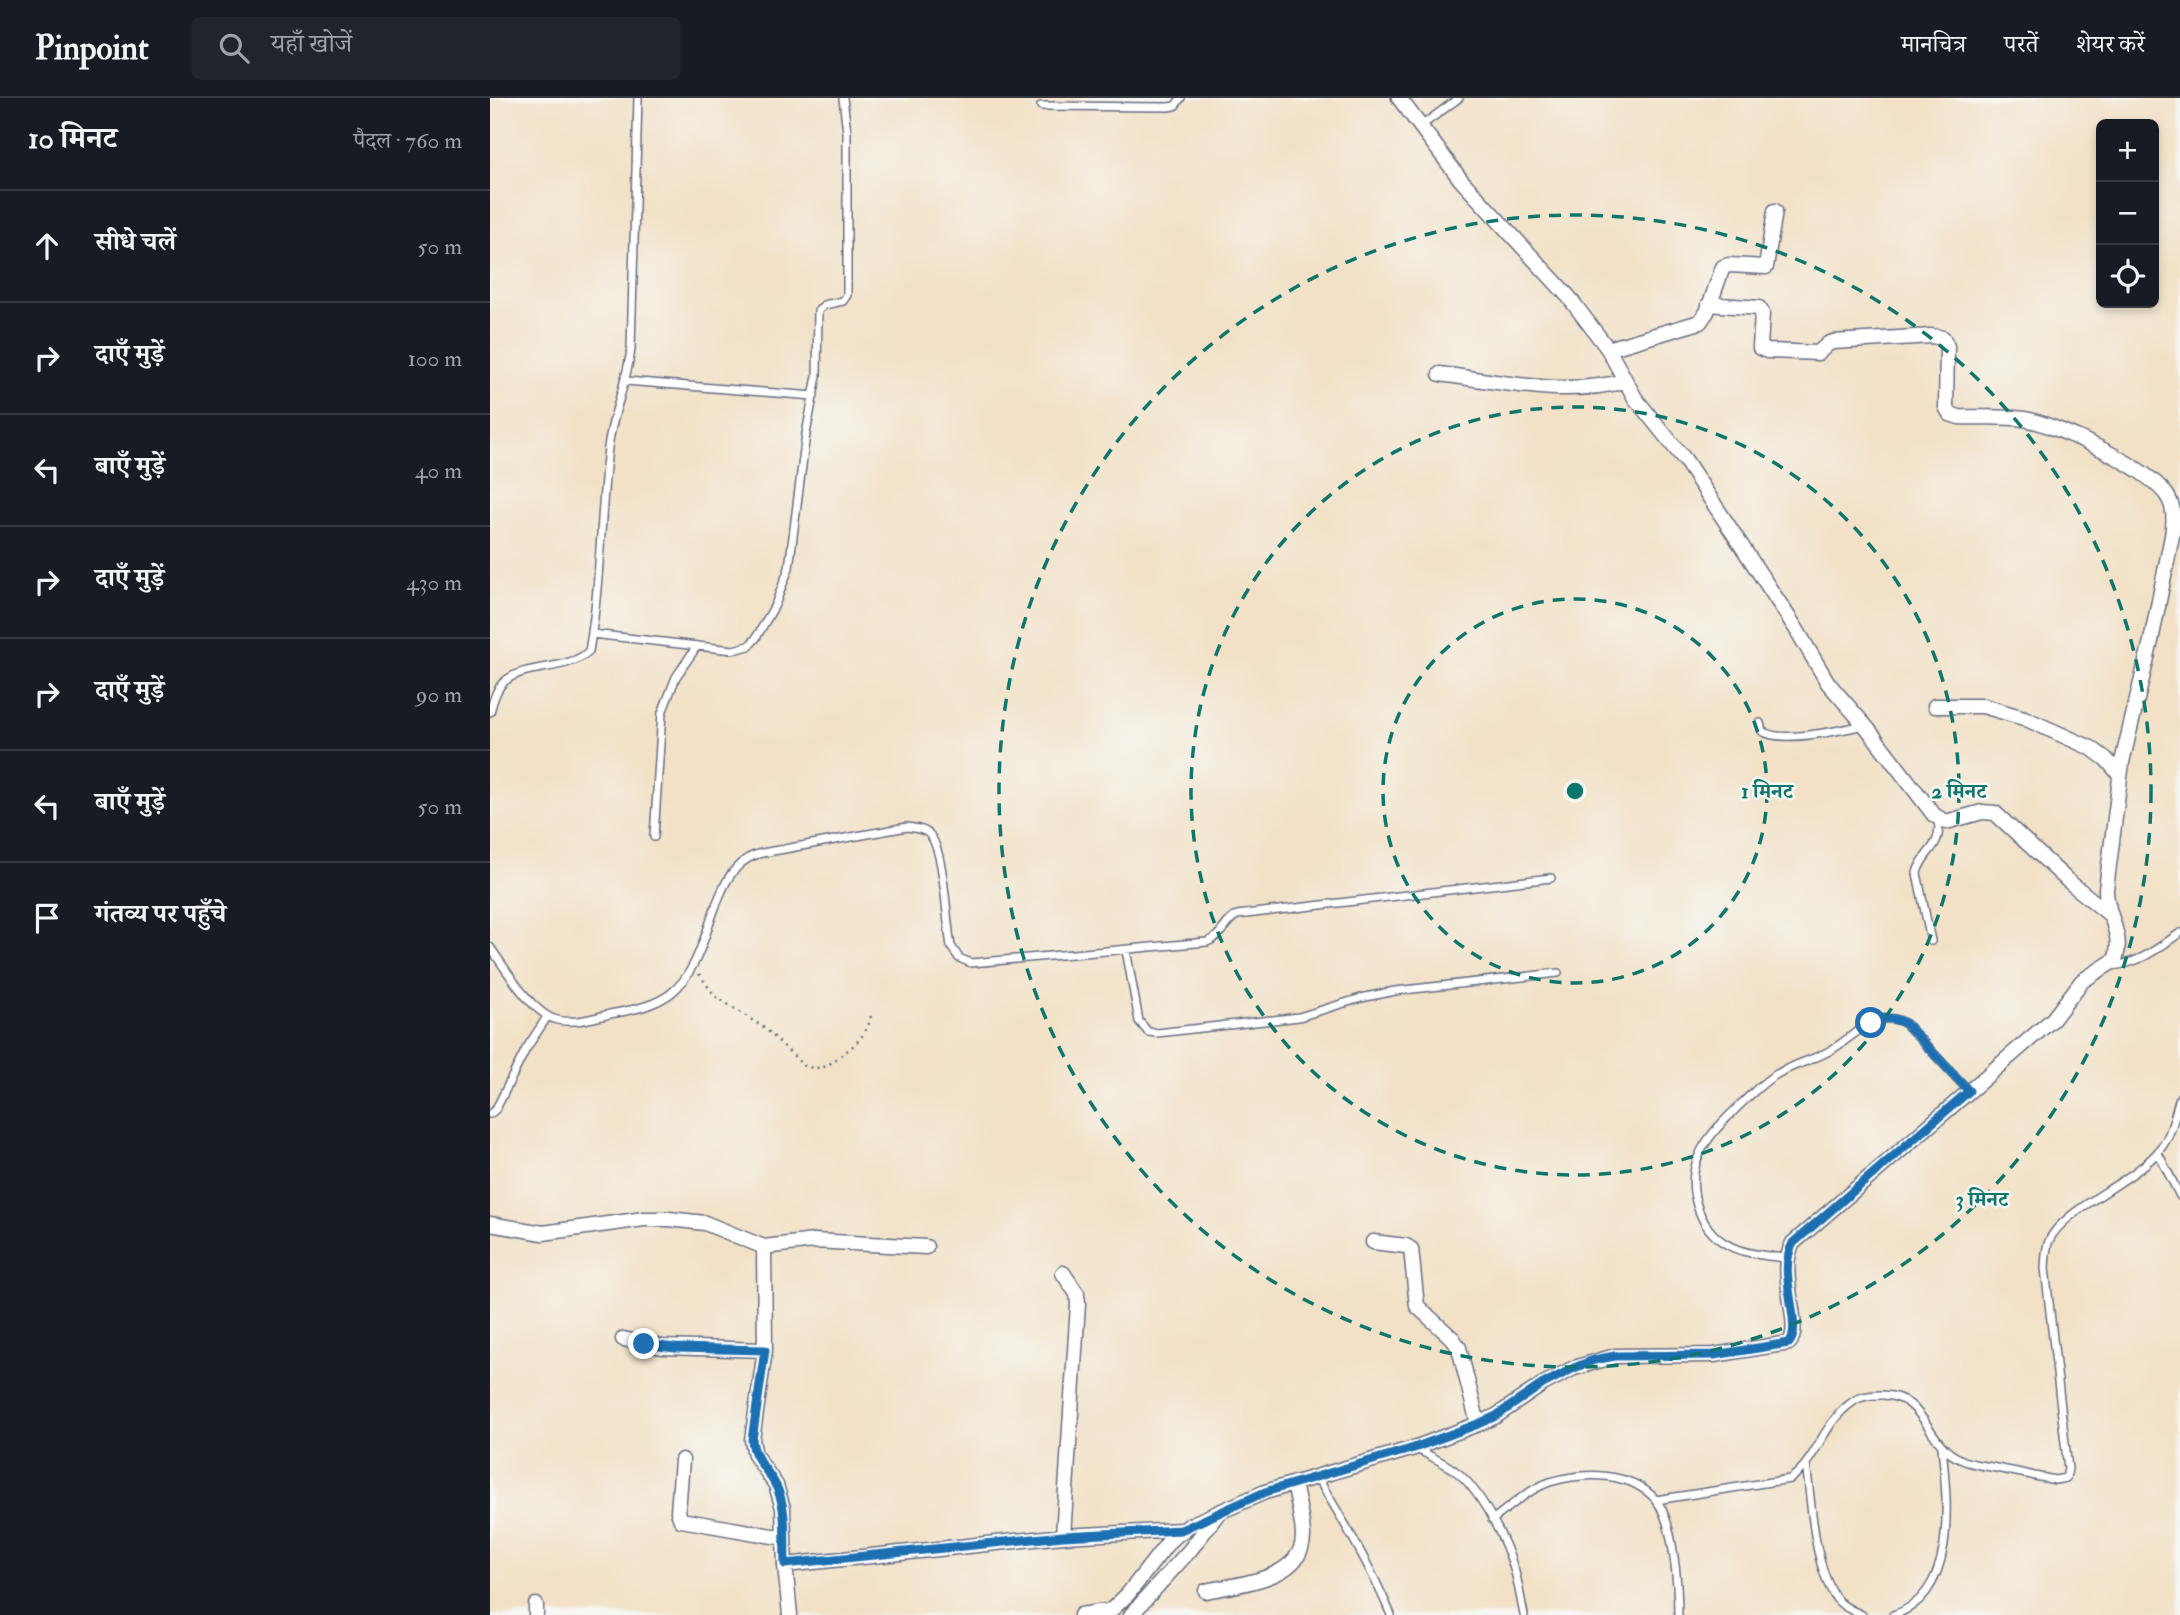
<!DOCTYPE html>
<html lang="hi">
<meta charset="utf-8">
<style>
:root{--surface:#171b24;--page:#20242c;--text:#f1f3f6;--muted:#9ea1a6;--line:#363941}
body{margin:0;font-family:"IM FELL Double Pica","Noto Serif Devanagari",serif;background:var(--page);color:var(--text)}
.controls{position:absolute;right:21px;top:21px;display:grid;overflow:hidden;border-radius:10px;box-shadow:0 4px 10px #0003}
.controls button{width:63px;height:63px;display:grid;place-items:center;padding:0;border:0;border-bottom:2px solid var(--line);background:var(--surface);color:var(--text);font:35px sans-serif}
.stop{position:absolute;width:21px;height:21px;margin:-16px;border:5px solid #1f6fb2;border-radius:50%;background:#fff}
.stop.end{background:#1f6fb2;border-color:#fff;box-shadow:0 2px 7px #0008}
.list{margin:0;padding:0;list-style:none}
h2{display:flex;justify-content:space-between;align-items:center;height:91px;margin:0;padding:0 28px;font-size:30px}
h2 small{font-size:23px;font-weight:400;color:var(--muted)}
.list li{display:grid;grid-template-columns:46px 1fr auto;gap:21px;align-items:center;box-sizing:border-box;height:112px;padding:0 28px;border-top:2px solid var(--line)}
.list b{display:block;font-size:26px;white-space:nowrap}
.list em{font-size:23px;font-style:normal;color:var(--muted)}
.icon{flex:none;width:38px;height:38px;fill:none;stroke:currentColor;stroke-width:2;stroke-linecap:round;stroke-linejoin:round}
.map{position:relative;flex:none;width:1690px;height:1517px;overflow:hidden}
header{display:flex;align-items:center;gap:42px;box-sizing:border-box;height:98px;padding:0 35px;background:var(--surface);border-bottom:2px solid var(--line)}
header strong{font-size:33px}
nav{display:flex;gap:38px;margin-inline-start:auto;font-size:24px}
.search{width:490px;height:63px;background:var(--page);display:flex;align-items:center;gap:18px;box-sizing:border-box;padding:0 24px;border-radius:10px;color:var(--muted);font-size:26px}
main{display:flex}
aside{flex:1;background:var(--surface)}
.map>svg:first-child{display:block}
</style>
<header>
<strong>Pinpoint</strong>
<div class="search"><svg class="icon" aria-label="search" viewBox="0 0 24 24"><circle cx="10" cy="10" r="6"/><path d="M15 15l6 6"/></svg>यहाँ खोजें</div>
<nav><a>मानचित्र</a><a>परतें</a><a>शेयर करें</a></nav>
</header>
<main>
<aside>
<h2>10 मिनट<small>पैदल · 760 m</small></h2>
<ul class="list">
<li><svg class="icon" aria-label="ahead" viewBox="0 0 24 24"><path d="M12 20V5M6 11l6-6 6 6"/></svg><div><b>सीधे चलें</b></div><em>50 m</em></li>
<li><svg class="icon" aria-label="right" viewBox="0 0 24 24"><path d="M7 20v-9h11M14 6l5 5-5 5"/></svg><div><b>दाएँ मुड़ें</b></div><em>100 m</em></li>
<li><svg class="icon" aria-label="left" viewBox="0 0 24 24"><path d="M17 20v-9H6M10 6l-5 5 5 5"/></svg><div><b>बाएँ मुड़ें</b></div><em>40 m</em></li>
<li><svg class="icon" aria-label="right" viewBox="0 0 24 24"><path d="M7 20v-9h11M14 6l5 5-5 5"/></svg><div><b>दाएँ मुड़ें</b></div><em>430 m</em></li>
<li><svg class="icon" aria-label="right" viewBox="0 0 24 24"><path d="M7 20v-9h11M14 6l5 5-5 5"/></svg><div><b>दाएँ मुड़ें</b></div><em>90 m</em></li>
<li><svg class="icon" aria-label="left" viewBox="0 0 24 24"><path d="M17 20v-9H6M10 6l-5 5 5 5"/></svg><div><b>बाएँ मुड़ें</b></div><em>50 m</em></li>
<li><svg class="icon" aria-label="arrive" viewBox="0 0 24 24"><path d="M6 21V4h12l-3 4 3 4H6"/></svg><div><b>गंतव्य पर पहुँचे</b></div></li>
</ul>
</aside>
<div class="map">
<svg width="1690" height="1517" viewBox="0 0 1690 1517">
<rect width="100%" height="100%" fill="#f6f6f2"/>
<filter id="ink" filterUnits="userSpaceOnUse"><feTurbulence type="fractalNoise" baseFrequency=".0143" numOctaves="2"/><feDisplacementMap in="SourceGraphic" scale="14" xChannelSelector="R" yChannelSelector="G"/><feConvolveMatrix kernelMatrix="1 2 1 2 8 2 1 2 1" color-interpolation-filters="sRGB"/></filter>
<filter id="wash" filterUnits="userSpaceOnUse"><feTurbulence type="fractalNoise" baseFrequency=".00686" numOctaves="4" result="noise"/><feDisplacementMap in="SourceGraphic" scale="28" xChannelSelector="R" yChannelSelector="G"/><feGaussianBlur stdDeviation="1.57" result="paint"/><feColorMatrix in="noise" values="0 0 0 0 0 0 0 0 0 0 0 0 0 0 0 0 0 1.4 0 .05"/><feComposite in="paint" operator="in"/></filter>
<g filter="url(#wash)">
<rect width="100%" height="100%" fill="#f2e1c6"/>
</g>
<g filter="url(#ink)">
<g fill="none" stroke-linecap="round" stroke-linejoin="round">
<g stroke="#666d82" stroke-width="10">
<path id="service" d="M551,8L678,9L685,8L691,0
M931,28L969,0
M136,283L324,298
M102,536L243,552L259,548L266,540L285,507L299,470L316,336L327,278L328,213L334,207L353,203L357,197V34L353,0
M0,614C3,604 6,590 15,583C37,565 77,574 99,553C111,486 110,417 118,350C122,316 137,285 141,251L148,0
M1270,625L1272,633C1290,646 1352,632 1374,627
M164,739L172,615L186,579L207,548
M1441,843L1427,775C1433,752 1453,750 1448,722
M0,849C15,870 42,916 67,922C85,926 103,920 120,916C141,912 162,909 180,896C227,860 216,767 272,755L417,729C424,730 431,730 438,735C455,749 456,824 461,848L469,860L481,865L717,844C732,839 734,824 747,817L1061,780
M636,852L649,923L658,934L667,935L809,919L871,900L905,893L1068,875
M1619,868C1648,867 1667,851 1690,835
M0,1016L6,1011L36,951L57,919
M1668,1055L1690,1098
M1296,1160C1259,1156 1224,1153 1209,1113C1190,1063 1221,1035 1254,1003C1264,994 1275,982 1287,976C1304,966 1324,962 1341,952C1364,939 1388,908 1416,926L1479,993
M925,1350C938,1357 952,1363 964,1372C990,1390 1016,1443 1025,1474C1029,1488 1031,1503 1034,1517
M1316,1366C1322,1407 1323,1464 1345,1499C1351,1508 1363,1513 1372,1517
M827,1379C854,1424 881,1469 901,1517
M1166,1402L1300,1381C1328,1362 1332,1324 1364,1303C1371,1298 1382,1297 1390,1297C1437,1296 1435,1346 1470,1361C1479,1366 1491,1367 1501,1369C1523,1373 1544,1378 1565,1382L1576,1380L1578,1371L1555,1170C1556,1161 1555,1152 1559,1143C1572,1111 1647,1083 1671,1050C1682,1036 1685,1016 1690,999
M1002,1422C1020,1409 1039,1391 1060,1384C1094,1374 1141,1373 1166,1402C1184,1423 1188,1490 1188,1517
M1403,1517C1469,1497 1457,1400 1452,1349"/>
</g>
<g stroke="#666d82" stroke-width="17">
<path id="minor" d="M909,0L971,82L1078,198L1118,251L1145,300L1195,362L1305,529L1338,585L1378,631L1444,717L1456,724L1492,714L1505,715L1577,782L1619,816
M1118,251L1210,224L1217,214L1233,169L1239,167L1276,169L1285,113
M950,276C1013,284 1074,299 1135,283
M1445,608H1493L1534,620L1601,650L1616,661L1630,677
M0,1126L53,1135L154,1121H179L215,1125L274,1149L324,1143L436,1149
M883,1144L916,1148L921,1151L927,1208L963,1241L969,1250L988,1326
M274,1149L275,1252L262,1342L265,1357L286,1387L293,1410L295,1467L300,1517
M573,1175L587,1196L588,1206L573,1438
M133,1241L172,1249L275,1252
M192,1362L188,1414L191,1422L294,1440
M295,1467L573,1438L691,1432
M716,1493C748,1486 812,1482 813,1439C813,1422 807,1402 804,1385
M46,1507V1517
M591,1517L622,1512
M616,1517L638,1496L680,1442L700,1427L775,1394L924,1350L988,1326L1006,1318L1053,1286L1084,1270L1125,1258L1224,1257L1299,1245C1314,1228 1286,1175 1303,1145L1563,921L1592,883L1625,862C1635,837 1615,816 1616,791L1632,664L1661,543L1682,438C1684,426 1685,412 1679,401C1665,372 1566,326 1534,321C1513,318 1490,320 1469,319L1460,316L1456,309L1457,248L1453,240L1442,238L1343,244L1338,246L1328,255L1277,253L1270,250L1272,215L1269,210L1219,206
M641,1517L700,1452L729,1414"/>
</g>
<path stroke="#666d82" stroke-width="2.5" stroke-dasharray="2 5" stroke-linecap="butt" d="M209,876L225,898L276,931L315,969L330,970L337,968C356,953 377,942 381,917"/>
<use href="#service" stroke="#fff" stroke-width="7"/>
<use href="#minor" stroke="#fff" stroke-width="14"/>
</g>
</g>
<g fill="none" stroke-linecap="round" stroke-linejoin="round" filter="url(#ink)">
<path stroke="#1f6fb2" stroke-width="9" d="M154,1246L185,1250L275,1252L262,1342C264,1365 283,1375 289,1395C297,1417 294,1444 295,1466L573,1438L691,1432L775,1394L924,1350L988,1326L1006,1318L1053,1286L1084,1270L1104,1262L1125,1258L1224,1257L1299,1245C1314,1228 1286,1175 1303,1145L1479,993L1416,926C1404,919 1393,918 1381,925"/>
</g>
<g fill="none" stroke="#0f766e" stroke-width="3.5" stroke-dasharray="12 9">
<circle cx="1085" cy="693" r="192"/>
<circle cx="1085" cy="693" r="384"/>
<circle cx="1085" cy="693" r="576"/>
</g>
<circle cx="1085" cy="693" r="10" fill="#0f766e" stroke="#f6f6f2" stroke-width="3.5"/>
<g font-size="21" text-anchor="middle" font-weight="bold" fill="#0f766e" stroke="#f6f6f2" stroke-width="5" stroke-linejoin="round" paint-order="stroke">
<text x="1277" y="700">1 मिनट</text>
<text x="1469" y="700">2 मिनट</text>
<text x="1492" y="1108">3 मिनट</text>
</g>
</svg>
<div class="controls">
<button>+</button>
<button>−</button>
<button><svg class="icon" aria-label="locate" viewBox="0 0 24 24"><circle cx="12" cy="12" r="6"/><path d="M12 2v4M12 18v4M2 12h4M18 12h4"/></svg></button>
</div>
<div class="stop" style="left:1381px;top:925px"></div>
<div class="stop end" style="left:154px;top:1246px"></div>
</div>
</main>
